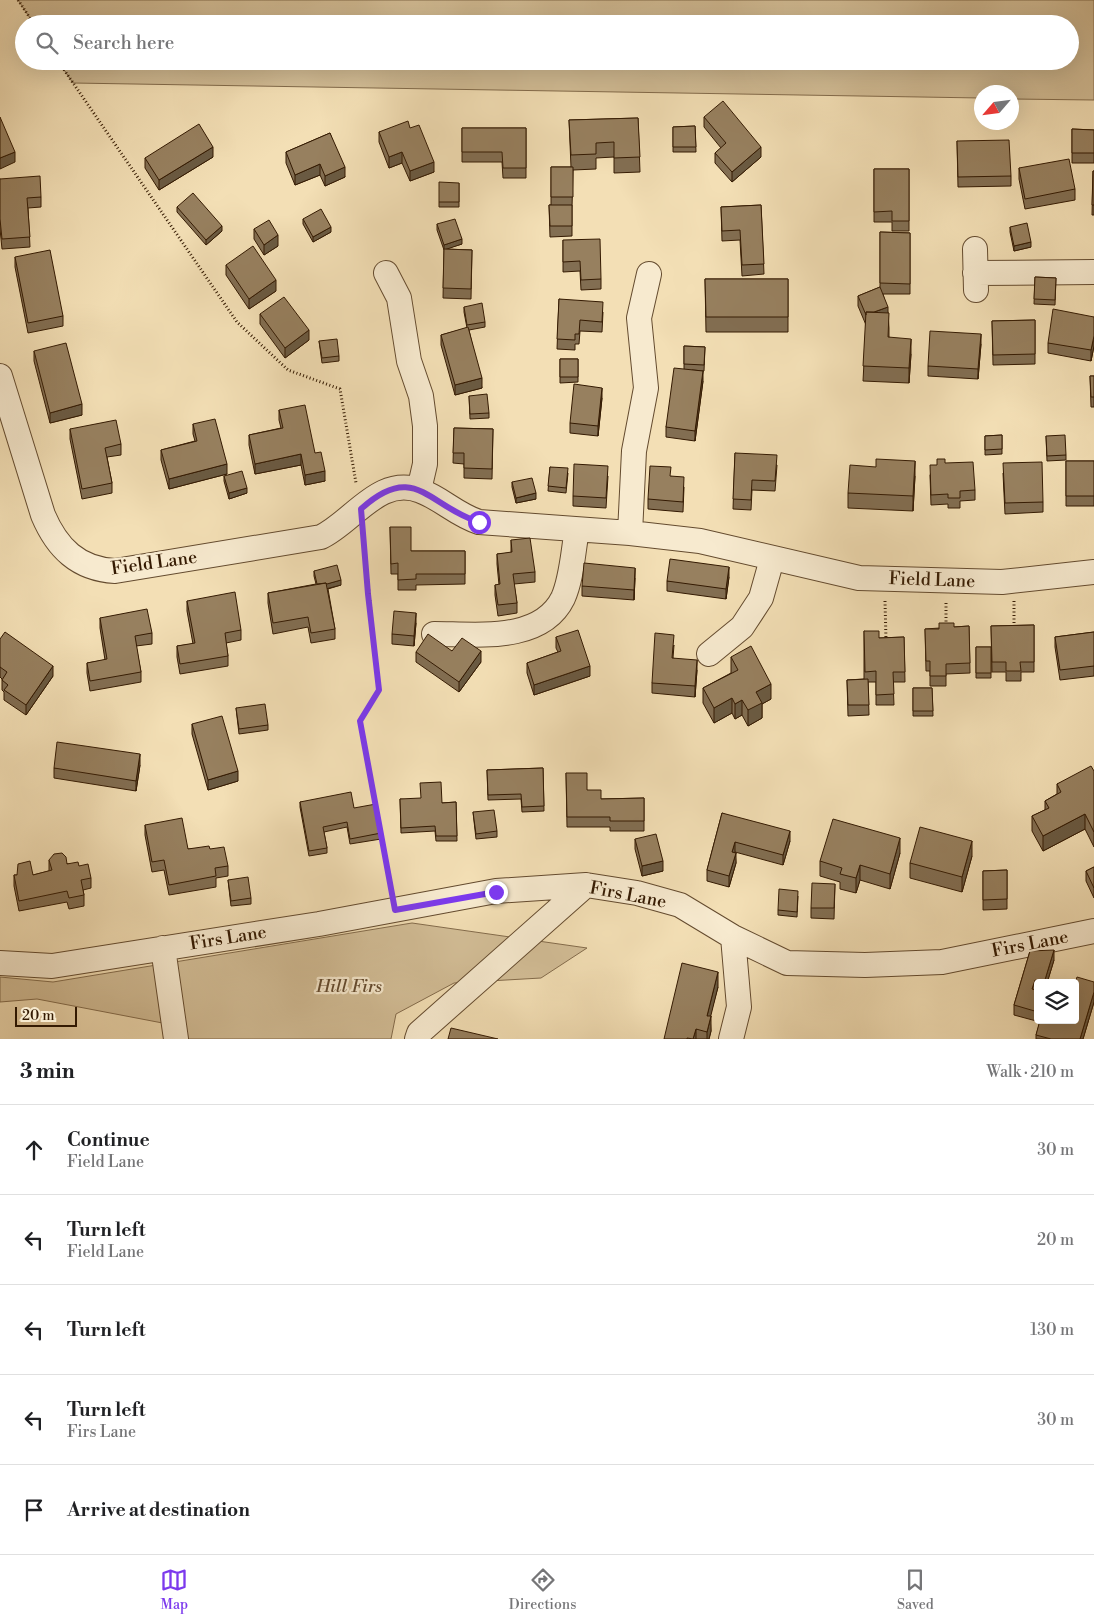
<!DOCTYPE html>
<meta charset="utf-8">
<style>
:root{--surface:#fff;--page:#f2f2f2;--text:#202124;--muted:#757577;--line:#e0e0e0;--accent:#7c3aed}
body{margin:0;font-family:"Libre Bodoni",serif;background:var(--page);color:var(--text)}
.controls{position:absolute;right:15px;bottom:15px;display:grid;overflow:hidden;border-radius:5px;box-shadow:0 5px 20px #0002}
.controls button{width:45px;height:45px;display:grid;place-items:center;padding:0;border:0;border-bottom:1px solid var(--line);background:var(--surface);color:var(--text);font:25px sans-serif}
.compass{position:absolute;left:974px;top:85px;width:45px;height:45px;border-radius:50%;background:var(--surface);box-shadow:0 5px 20px #0002;rotate:242deg}
.scale{position:absolute;left:15px;bottom:12px;width:62px;box-sizing:border-box;padding-left:5px;border:2px solid #341a02;border-top:0;font-size:14px;line-height:18px;white-space:nowrap;color:#341a02;-webkit-text-stroke:4px #f7eacf;paint-order:stroke}
.stop{position:absolute;width:15px;height:15px;margin:-11px;border:4px solid #7c3aed;border-radius:50%;background:#fff}
.stop.end{background:#7c3aed;border-color:#fff;box-shadow:0 1px 5px #0008}
.list{margin:0;padding:0;list-style:none}
h2{display:flex;justify-content:space-between;align-items:center;height:65px;margin:0;padding:0 20px;font-size:21px}
h2 small{font-size:16px;font-weight:400;color:var(--muted)}
.list li{display:grid;grid-template-columns:32px 1fr auto;gap:15px;align-items:center;box-sizing:border-box;height:90px;padding:0 20px;border-top:1px solid var(--line)}
.list b{display:block;font-size:19px;white-space:nowrap}
.list p{margin:0;font-size:16px;white-space:nowrap;color:var(--muted)}
.list em{font-size:16px;font-style:normal;color:var(--muted)}
.icon{flex:none;width:28px;height:28px;fill:none;stroke:currentColor;stroke-width:2;stroke-linecap:round;stroke-linejoin:round}
.map{position:relative;flex:none;width:1094px;height:1039px;overflow:hidden}
.search{position:absolute;background:var(--surface);box-shadow:0 5px 20px #0002;left:15px;right:15px;top:15px;height:55px;display:flex;align-items:center;gap:12px;box-sizing:border-box;padding:0 18px;border-radius:28px;color:var(--muted);font-size:19px}
.sheet{height:515px;background:var(--surface)}
nav{display:flex;justify-content:space-around;align-items:center;box-sizing:border-box;height:70px;border-top:1px solid var(--line);background:var(--surface);font-size:14px;color:var(--muted)}
nav a{display:grid;justify-items:center;gap:2px}
nav .on{color:var(--accent)}
.map>svg:first-child{display:block}
</style>
<div class="map">
<svg width="1094" height="1039" viewBox="0 0 1094 1039">
<rect width="100%" height="100%" fill="#f3dfb5"/>
<filter id="stains"><feTurbulence type="fractalNoise" baseFrequency=".004" numOctaves="4"/><feColorMatrix values="0 0 0 0 .2 0 0 0 0 .09 0 0 0 0 .02 0 0 0 .5 -.17"/></filter>
<radialGradient id="worn" r=".72"><stop offset=".6" stop-color="#630" stop-opacity="0"/><stop offset="1" stop-color="#630" stop-opacity=".3"/></radialGradient>
<path fill="#d3be97" stroke="#846c4c" d="M18,0H1094V100L1012,99V92H982L981,98L73,83L58,61H1070V24H34Z
M412,923L587,948L541,978L454,983L396,1014L391,1039H176L173,1025L37,999L0,1002V977L53,982Z"/>
<g fill="none" stroke-linecap="round" stroke-linejoin="round">
<g stroke="#644b2f" stroke-width="26">
<path id="minor" d="M975,249L976,290
M386,273L399,298L409,361L421,396L425,426V464L419,490
M975,273L1094,272
M0,376L43,515C57,548 78,569 115,571L321,537C353,522 380,474 421,491C442,499 457,515 479,522L630,533L700,541L859,578L1002,582L1094,572
M630,533L634,451L646,388L639,318L649,274
M434,634C476,634 541,643 563,598C572,578 573,551 577,530
M709,654L742,627L761,598L772,559
M163,948L176,1039
M0,963L52,966L319,924L496,891L586,885L637,893L680,905L733,937L787,963L865,965L942,962L1094,931
M417,1039L419,1033L586,885
M731,1039L739,1007L733,937"/>
</g>
<path stroke="#341a02" stroke-width="3" stroke-dasharray="1 2.5" stroke-linecap="butt" d="M18,0L34,24
M58,61L237,322L288,370L340,389L356,483
M363,534L379,690L360,721L376,807
M885,601L886,640
M1014,601V627
M946,625V601
M381,833L391,888"/>
<use href="#minor" stroke="#f7eacf" stroke-width="24"/>
</g>
<path fill="#826e52" stroke="#341a02" d="M704,117L761,157L732,182L715,163V153L721,148L704,127Z
M638,118L640,172L614,173V157L596,158V169L573,170L572,208V236L550,237L549,205H551V167H571L569,120Z
M695,126L696,152H673V127Z
M410,128L434,172L410,181L402,163L389,168L379,142V132Z
M462,128H526V178H503L502,162H462Z
M1072,129L1094,130V163H1072Z
M330,133L345,177L325,186L320,175L295,185L286,163V152Z
M957,141L1011,176V186L958,187Z
M213,157L159,190L145,168V158Z
M1019,168L1075,189V200L1025,209L1019,179Z
M874,169H909V231H892V222H874Z
M1093,171H1094V215H1092Z
M0,179L41,197V207L28,208L30,247L2,249L0,229Z
M459,183V207H439V202Z
M761,205L764,274L742,276L740,240L722,241L721,207Z
M177,207L222,231L206,245L177,212Z
M303,219L331,232L313,242L303,224Z
M437,224L462,244L445,249L472,250L471,299L443,298L444,250L437,230Z
M1010,227L1031,247L1014,251L1010,232Z
M254,229L278,246L264,255L254,239Z
M880,232L910,233V294H883L888,313L889,328V337L911,354L909,383L863,381L866,325L858,306V296L880,287Z
M563,240L601,279V289L581,290L580,271L563,272Z
M15,257L63,316V326L28,333L15,267Z
M226,265L276,291L249,309L226,275Z
M1035,277L1056,278L1055,305L1034,304Z
M705,279H788V332H706Z
M559,299L603,312L602,332L580,331L579,344H575V350L557,349Z
M464,307L485,322V327L469,330L482,388L455,395L441,345V335L467,328L464,312Z
M260,314L309,340L285,358L260,324Z
M1094,317V346L1091,361L1048,353V343Z
M1035,320V364L993,365L992,321Z
M319,341L339,356V361L322,363Z
M981,344L978,379L928,376V366Z
M684,346L705,347L704,371L692,370L703,381L695,441L666,437V427L684,369Z
M34,351L82,415L50,423L34,361Z
M560,359H578V382L560,383Z
M1090,376H1094V407H1091Z
M469,396L489,413V418L470,419Z
M602,398L598,436L570,433V423Z
M279,410L315,453L325,481L305,485L301,465L255,474L249,445V435L281,428L279,420Z
M193,424L227,474L169,489L161,460V450L195,441L193,434Z
M454,428L493,429L492,479L464,478V464L453,463Z
M70,429L121,444V455L107,457L112,483V493L82,499L70,439Z
M1002,435V454L985,455V436Z
M1046,436L1066,455V460L1047,461Z
M735,453L777,465L775,491L752,490L751,510L733,509Z
M1066,461H1094V506H1066Z
M945,463L975,490V500L960,501V508H948V504L931,505L930,475L937,465Z
M550,467L568,473L566,493L548,491Z
M1003,473L1043,502V512L1005,514Z
M224,476L247,493L229,499L224,481Z
M608,476L606,508L573,506V496Z
M671,476L684,487L683,512L648,509V499Z
M915,476L913,511L848,508V493Z
M512,482L536,499L516,503L512,487Z
M390,527L411,551H465V584L416,585V590H398V574H391Z
M511,540L535,572V582L514,584L517,603V613L498,616L495,595V585H499L497,564V554L511,553Z
M314,571L341,585L328,589L335,629V639L311,643L308,627L273,634L268,603V593L316,584L314,576Z
M729,577L726,599L667,591V581Z
M635,578L634,600L582,596V586Z
M187,601L241,630V640L226,643L228,656V666L180,674L177,657V646L193,644L187,611Z
M100,618L152,633V644L136,646L141,672V682L90,691L87,673V663L105,660L100,628Z
M416,623L414,646L392,644V634Z
M1034,625V672H1021V681H1006V672H992L991,626Z
M969,626L970,673L946,674V686H930V671H926L925,629Z
M864,631L879,638L904,637L905,682H893L894,705H876V682H868L869,715L848,716L847,680L864,679Z
M1094,632V676L1060,680L1055,647V637Z
M556,637L590,676L534,695L527,673V663L558,652L556,648Z
M0,639L53,676L26,715L4,700V692L2,690V679L0,677Z
M674,645L673,658L697,670L695,697L652,693V683Z
M976,647H991V678H976Z
M452,651L481,662L459,692L416,662V652Z
M731,657L771,699L762,704V718L748,726L742,715L735,719L732,713L714,723L703,703V688L731,673Z
M913,688H932L933,716H913Z
M236,708L268,725V730L239,734Z
M192,724L238,781L208,790L192,734Z
M140,765L136,791L54,778V768Z
M543,768L544,811L522,812L521,799L488,800L487,770Z
M1094,771V847L1085,829L1043,851L1032,831V816L1045,810V801L1057,794V784Z
M566,773L587,790L601,799L644,798V831H610V827H567Z
M400,799L442,803L456,802L457,841H436L435,831L401,833Z
M300,802L354,808L381,833V839L350,844L347,827L324,832L327,848V853L309,856L300,807Z
M473,812L497,831V837L476,839Z
M722,813L790,841L783,865L735,852L736,863L729,887L707,881V870Z
M145,825L188,849H210L228,866V876L216,878V887L169,895L164,870L152,872L145,835Z
M635,839L663,871L642,876L635,849Z
M900,853L890,889L860,880L856,893L840,889V882L820,876V861Z
M972,856L962,892L910,878V863Z
M49,860L79,866L91,878V888L83,890L84,895V906L69,909L67,902L19,911L14,886V875H33L49,871Z
M1094,867V898L1086,881V871Z
M1007,870V909L983,910V871Z
M228,880L251,898V904L231,906Z
M835,884L834,919L811,918V908Z
M798,896L797,917L778,915V910Z
M1030,951L1054,960L1047,983H1038V1020H1075L1094,1002L1083,1039H1036V1035L1040,1022L1014,1015V1005Z
M718,987L710,1016L711,1031L709,1039H664Z"/>
<path fill="#6a5a42" stroke="#341a02" d="M213,147V157L159,190V180Z
M761,147V157L732,182V172Z
M15,152V162L0,169V158Z
M402,152V163L389,168V157Z
M434,162V172L410,181V171Z
M320,164V175L295,185V175Z
M345,167V177L325,186V176Z
M222,226V231L206,245V240Z
M331,227V232L313,242V237Z
M278,235V246L264,255V245Z
M462,239V244L444,250V245Z
M1031,242V247L1014,251V246Z
M276,280V291L249,309V299Z
M888,307V317L866,326V315Z
M309,330V340L285,358V348Z
M981,334V344L978,379V369Z
M1094,336V346L1091,361V350Z
M911,339V354L909,383V368Z
M703,371V381L695,441V431Z
M482,378V388L455,395V385Z
M602,388V398L598,436V426Z
M82,404V415L50,423V413Z
M301,454V465L255,474V464Z
M915,461V476L913,511V496Z
M227,464V474L169,489V479Z
M325,471V481L305,485V475Z
M247,488V493L229,499V493Z
M536,493V499L516,503V498Z
M729,567V577L726,599V589Z
M635,568V578L634,600V590Z
M341,580V585L318,591V586Z
M416,613V623L414,646V636Z
M481,651V662L459,692V682Z
M697,660V670L695,697V686Z
M53,666V676L26,715V705Z
M590,666V676L534,695V685Z
M771,684V699L762,704V718L748,726V710L756,692Z
M732,698V713L714,723V708Z
M742,700V715L735,719V704Z
M140,754V765L136,791V781Z
M238,771V781L208,790V780Z
M1085,814V829L1043,851V836Z
M790,831V841L783,865V855Z
M900,838V853L890,889V874Z
M972,841V856L962,892V877Z
M735,842V852L732,862V852Z
M736,853V863L729,887V876Z
M663,861V871L642,876V866Z
M860,865V880L856,893V878Z
M1054,950V960L1047,983H1044Z
M718,972V987L707,1031V1016Z
M1035,980V990L1032,989Z
M1094,992V1002L1083,1039H1080Z
M711,1016V1031L709,1039H707V1032Z
M696,1029V1039H693Z"/>
<path fill="#97805f" stroke="#341a02" d="M723,101L761,147L732,172L715,153L726,143L704,117Z
M0,117L15,152L0,158Z
M638,118L640,157L614,158V142L596,143V154L571,155L569,120Z
M408,121L410,128L419,125L434,162L410,171L402,152L389,157L379,132Z
M199,124L213,147L159,180L145,158Z
M695,126L696,147H673V127Z
M462,128H526V168H503L502,152H462Z
M1072,129L1094,130V153H1072Z
M330,133L345,167L325,176L320,164L295,175L286,152Z
M1009,140L1011,176L958,177L957,141Z
M1069,159L1075,189L1025,199L1019,168Z
M551,167H573V197H551Z
M874,169H909V221H892V211L874,212Z
M1093,171H1094V205H1092Z
M40,176L41,197L27,198L30,237L2,239L0,219V179Z
M439,182L459,183V202H439Z
M193,193L222,226L206,240L177,207Z
M549,205H572V226H550Z
M761,205L764,264L742,265L740,230L722,231L721,207Z
M321,209L331,227L313,237L303,219Z
M455,219L462,239L444,245L437,224Z
M269,220L278,235L264,245L254,229Z
M1027,223L1031,242L1014,246L1010,227Z
M880,232L910,233V284L880,283Z
M600,239L601,279L581,280L580,261L563,262V240Z
M253,246L276,280L249,299L226,265Z
M444,249L472,250L471,289L443,288Z
M50,250L63,316L28,323L15,257Z
M1035,277L1056,278L1055,300L1034,299Z
M705,279H788V317H706Z
M880,287L888,307L874,312H866V315L858,296Z
M284,297L309,330L285,348L260,314Z
M559,299L603,302L602,322L580,320L579,334H575V340L557,339Z
M482,303L485,322L467,325L464,307Z
M1053,309L1094,317V336L1091,350L1048,343Z
M866,312L889,313L888,337L911,339L909,368L863,366Z
M1035,320V354L993,355L992,321Z
M468,327L482,378L455,385L441,335Z
M930,331L981,334L978,369L928,366Z
M337,339L339,356L322,358L319,341Z
M66,343L82,404L50,413L34,351Z
M684,346L705,347L704,365L684,364Z
M560,359H578V377H560Z
M674,368L703,371L695,431L666,427Z
M1090,376H1094V397H1091Z
M574,384L602,388L598,426L570,423Z
M487,394L489,413L470,414L469,396Z
M305,405L315,453L321,452L325,471L305,475L301,454L255,464L249,435L283,428L279,410Z
M215,419L227,464L169,479L161,450L197,441L193,424Z
M116,420L121,444L105,448L112,483L82,489L70,429Z
M454,428L493,429L492,469L464,468V453H453Z
M1002,435V449L985,450V436Z
M1065,435L1066,455L1047,456L1046,436Z
M735,453L777,455L775,481L752,480L751,500L733,499Z
M876,459L915,461L913,496L848,493L850,465L876,467Z
M937,459H945V463L973,462L975,490L960,491V498H948V494L931,495L930,465H937Z
M1066,461H1094V496H1066Z
M1042,462L1043,502L1005,503L1003,463Z
M574,464L608,466L606,498L573,496Z
M650,466L671,467L670,476L684,477L683,502L648,499Z
M550,467L568,468L566,488L548,486Z
M242,471L247,488L229,493L224,476Z
M532,478L536,493L516,498L512,482Z
M390,527H411V551H465V574H416V579L398,580V563L391,564Z
M530,538L535,572L513,574L517,603L498,605L495,585L500,584L497,554L512,552L511,540Z
M670,559L729,567L726,589L667,581Z
M584,563L635,568L634,590L582,586Z
M337,565L341,580L327,584L326,583L317,584L314,571Z
M326,583L335,629L311,633L308,617L273,623L268,593Z
M235,592L241,630L225,633L228,656L180,664L177,646L195,643L187,601Z
M147,609L152,633L135,636L141,672L90,681L87,663L107,659L100,618Z
M394,611L416,613L414,636L392,634Z
M939,623H954V627L969,626L970,663L946,664V676H930V661H926L925,629H939Z
M1034,625V662H1020L1021,671H1006V662H992L991,626Z
M578,630L590,666L534,685L527,663L561,651L556,637Z
M864,631H879V638L904,637L905,672H893L894,694L876,695V671L865,672Z
M5,632L53,666L26,705L4,690L8,685L2,680L7,672L0,667V639Z
M1094,632V666L1060,670L1055,637Z
M655,633L674,635L672,658L697,660L695,686L652,683Z
M428,634L452,651L462,638L481,651L459,682L416,652Z
M751,646L771,684L756,692L762,703L748,710L742,700L735,704L732,698L714,708L703,688L738,670L731,657Z
M976,647H991V673H976Z
M868,679L869,705H848L847,680Z
M913,688H932L933,711H913Z
M265,704L268,725L239,729L236,708Z
M222,716L238,771L208,780L192,724Z
M57,742L140,754L136,781L54,768Z
M1091,766L1094,771V832L1085,814L1043,836L1032,816L1049,808L1045,801L1061,792L1057,784Z
M543,768L544,806L522,807L521,794L488,795L487,770Z
M566,773H587V790H601V799L644,798V821H610V817H567Z
M441,782L442,803L456,802L457,836H436L435,826L401,828L400,799L421,798L420,783Z
M351,792L354,808L376,804L381,833L350,839L347,822L323,827L327,848L309,851L300,802Z
M494,810L497,831L476,834L473,812Z
M722,813L790,831L783,855L735,842L732,852L736,853L729,876L707,870Z
M182,818L188,849L209,846L210,849L224,847L228,866L215,868L216,876L169,885L164,860L152,862L145,825Z
M833,819L900,838L890,874L860,865L856,878L840,874L842,868L820,861Z
M920,827L972,841L962,877L910,863Z
M656,834L663,861L642,866L635,839Z
M62,853L66,857L67,864L78,862L79,866L88,864L91,878L81,880L84,895L69,898L67,891L19,901L14,875H17L18,864L30,861L33,875L52,870L49,860L54,854Z
M1094,867V888L1086,871Z
M1007,870V899L983,900V871Z
M248,877L251,898L231,901L228,880Z
M812,883L835,884L834,908H811Z
M779,889L798,891L797,912L778,910Z
M1054,950L1044,983L1035,980L1032,989L1038,991V1012L1014,1005L1030,951Z
M682,963L718,972L707,1016H711L707,1032L696,1029L693,1039L687,1038V1039H664Z
M1077,977L1094,982V992L1080,1039H1051L1036,1035L1040,1020H1075V983Z
M451,1028L498,1039H448Z"/>
<g fill="none" stroke-linecap="round" stroke-linejoin="round">
<path stroke="#7c3aed" stroke-width="6" d="M479,522C429,507 415,460 361,509L368,594L379,690L360,721L395,910L496,892"/>
</g>
<g text-anchor="middle" dominant-baseline="central" stroke-width="4.5" stroke-linejoin="round" paint-order="stroke">
<g font-size="18" fill="#341a02" stroke="#f7eacf">
<text transform="translate(154 563) rotate(-8)">Field Lane</text>
<text transform="translate(932 580) rotate(2)">Field Lane</text>
<text transform="translate(628 895) rotate(11)">Firs Lane</text>
<text transform="translate(228 938) rotate(-9)">Firs Lane</text>
<text transform="translate(1030 944) rotate(-11)">Firs Lane</text>
</g>
<g font-size="18" font-style="italic" fill="#644b2f" stroke="#f7eacf">
<text x="349" y="986">Hill Firs</text>
</g>
</g>
<rect width="100%" height="100%" filter="url(#stains)"/>
<rect width="100%" height="100%" fill="url(#worn)"/>
</svg>
<div class="controls">
<button><svg class="icon" aria-label="layers" viewBox="0 0 24 24"><path d="M12 4l9 5-9 5-9-5zM3 14l9 5 9-5"/></svg></button>
</div>
<svg class="compass" viewBox="-18 -18 36 36"><path d="M0-13l5 13h-10z" fill="#e53935"/><path d="M0 13l5-13h-10z" fill="#757577"/></svg>
<div class="scale">20 m</div>
<div class="stop" style="left:479px;top:522px"></div>
<div class="stop end" style="left:496px;top:892px"></div>
<div class="search"><svg class="icon" aria-label="search" viewBox="0 0 24 24"><circle cx="10" cy="10" r="6"/><path d="M15 15l6 6"/></svg>Search here</div>
</div>
<section class="sheet">
<h2>3 min<small>Walk · 210 m</small></h2>
<ul class="list">
<li><svg class="icon" aria-label="ahead" viewBox="0 0 24 24"><path d="M12 20V5M6 11l6-6 6 6"/></svg><div><b>Continue</b><p>Field Lane</p></div><em>30 m</em></li>
<li><svg class="icon" aria-label="left" viewBox="0 0 24 24"><path d="M17 20v-9H6M10 6l-5 5 5 5"/></svg><div><b>Turn left</b><p>Field Lane</p></div><em>20 m</em></li>
<li><svg class="icon" aria-label="left" viewBox="0 0 24 24"><path d="M17 20v-9H6M10 6l-5 5 5 5"/></svg><div><b>Turn left</b></div><em>130 m</em></li>
<li><svg class="icon" aria-label="left" viewBox="0 0 24 24"><path d="M17 20v-9H6M10 6l-5 5 5 5"/></svg><div><b>Turn left</b><p>Firs Lane</p></div><em>30 m</em></li>
<li><svg class="icon" aria-label="arrive" viewBox="0 0 24 24"><path d="M6 21V4h12l-3 4 3 4H6"/></svg><div><b>Arrive at destination</b></div></li>
</ul>
</section>
<nav>
<a class="on"><svg class="icon" aria-label="map" viewBox="0 0 24 24"><path d="M3 6l6-2 6 2 6-2v14l-6 2-6-2-6 2zM9 4v14M15 6v14"/></svg>Map</a>
<a><svg class="icon" aria-label="directions" viewBox="0 0 24 24"><path d="M12 3l9 9-9 9-9-9zM9 14v-3h6M13 9l2 2-2 2"/></svg>Directions</a>
<a><svg class="icon" aria-label="saved" viewBox="0 0 24 24"><path d="M7 4h10v16l-5-4-5 4z"/></svg>Saved</a>
</nav>
